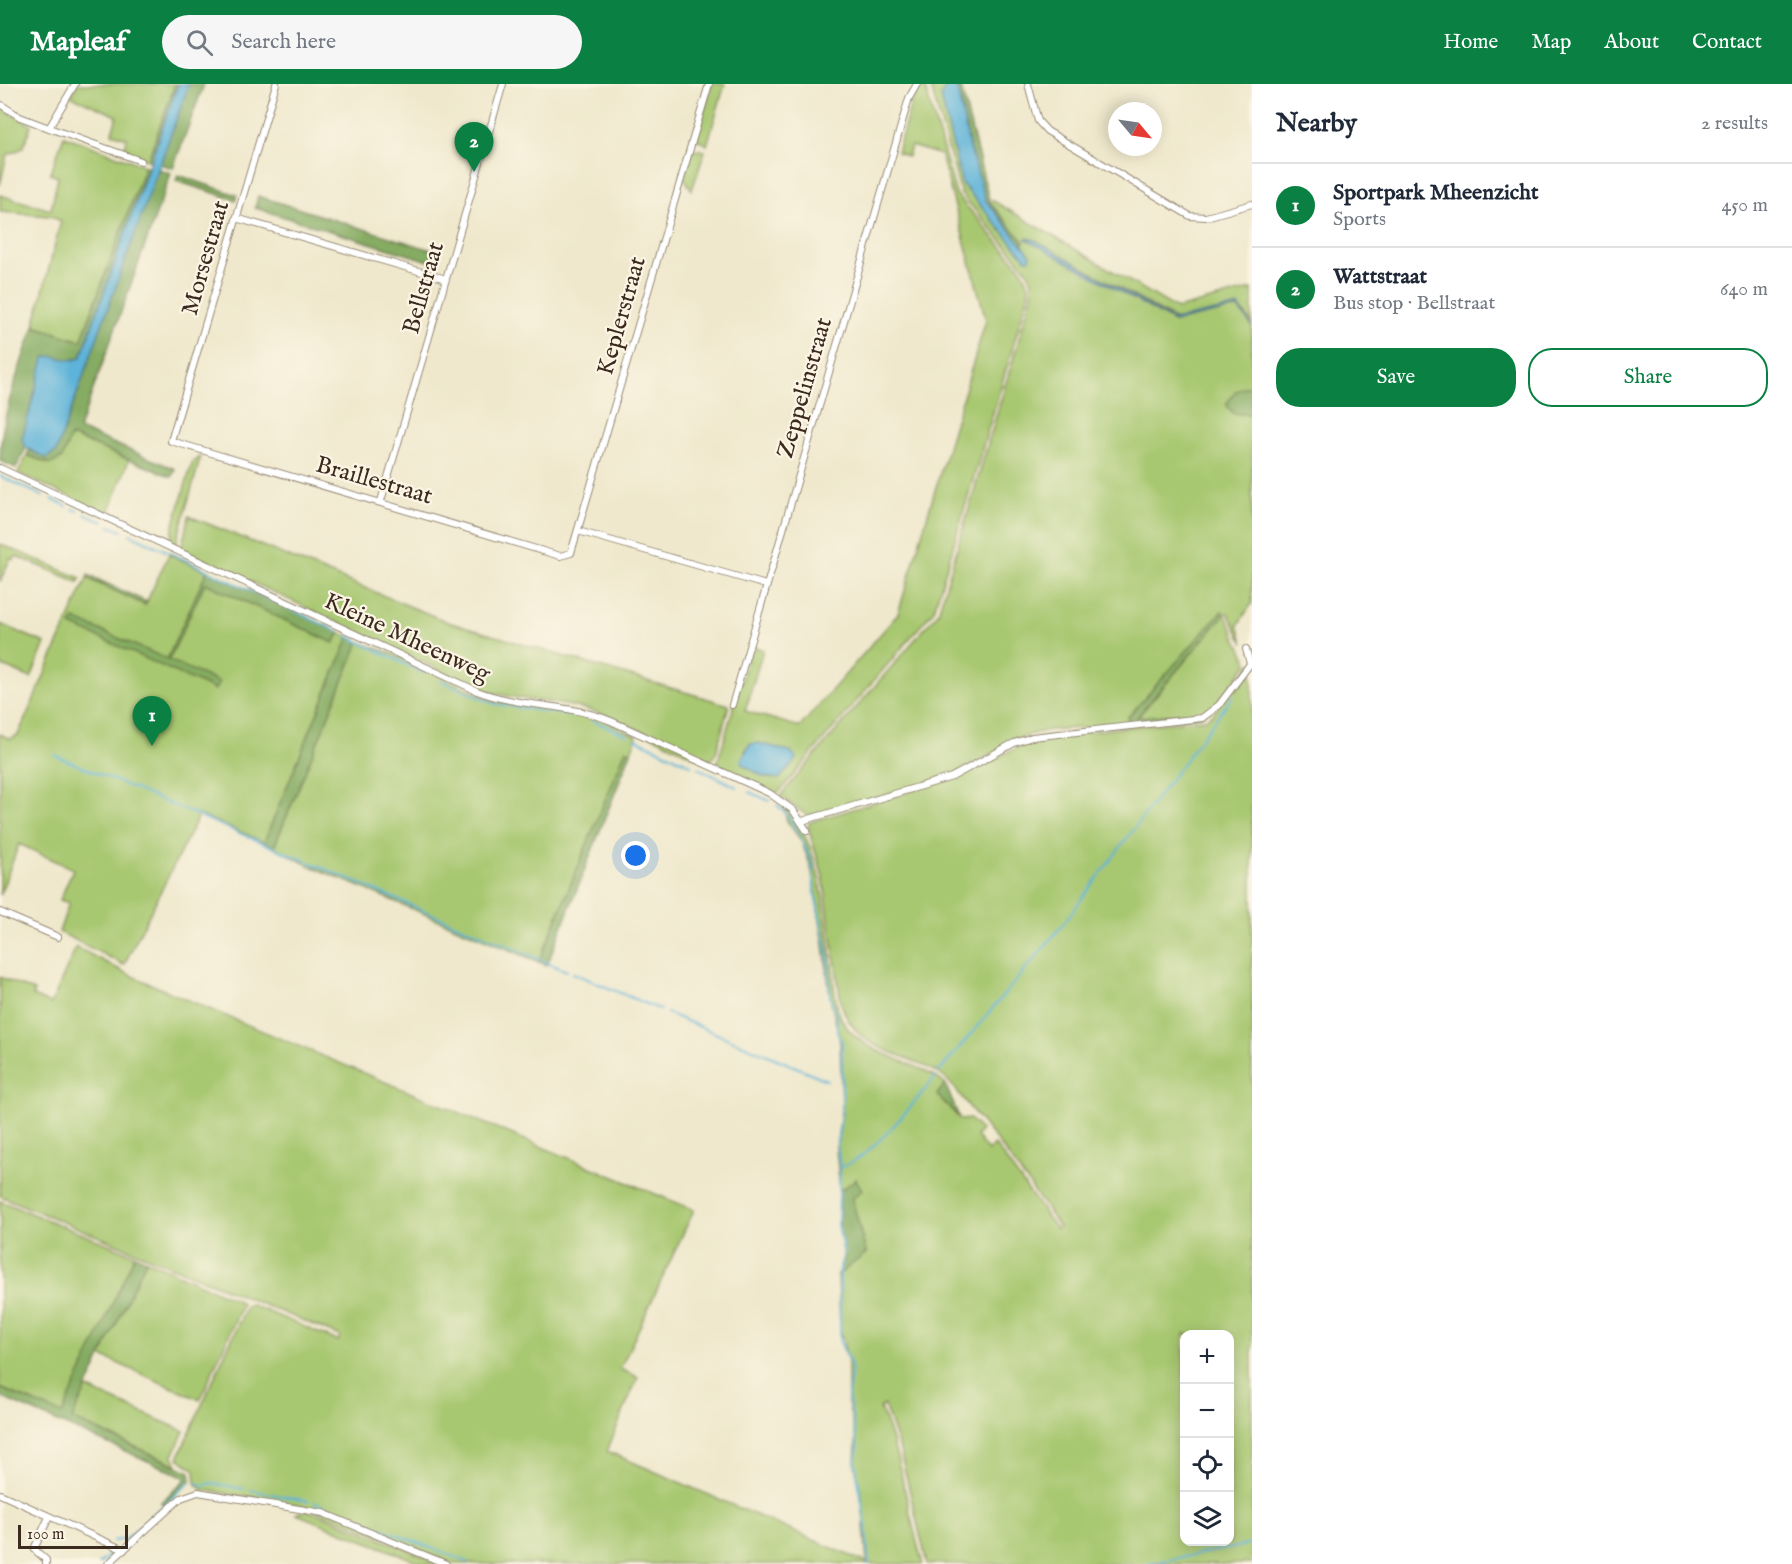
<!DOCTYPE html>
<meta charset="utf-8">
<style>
:root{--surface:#fff;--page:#f6f6f7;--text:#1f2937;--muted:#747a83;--line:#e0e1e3;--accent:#0b8043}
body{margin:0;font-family:"IM FELL English",serif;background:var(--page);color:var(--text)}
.controls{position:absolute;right:18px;bottom:18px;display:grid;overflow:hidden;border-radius:12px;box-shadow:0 3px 15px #0003}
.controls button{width:54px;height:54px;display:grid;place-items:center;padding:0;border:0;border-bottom:2px solid var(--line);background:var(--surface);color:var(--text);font:30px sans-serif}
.compass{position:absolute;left:1108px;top:18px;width:54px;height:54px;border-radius:50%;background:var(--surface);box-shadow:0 3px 15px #0003;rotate:119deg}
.scale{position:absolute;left:18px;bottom:15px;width:110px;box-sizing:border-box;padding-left:6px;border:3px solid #3b2a1e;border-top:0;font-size:16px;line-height:21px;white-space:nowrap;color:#3b2a1e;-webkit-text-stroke:4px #fcf5e5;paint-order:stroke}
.you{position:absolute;left:636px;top:772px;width:21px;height:21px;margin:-15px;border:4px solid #fff;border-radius:50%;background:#1a73e8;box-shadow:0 0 0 9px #1a73e833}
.badge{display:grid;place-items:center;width:39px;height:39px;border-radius:50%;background:var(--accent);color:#fff;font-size:20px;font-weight:700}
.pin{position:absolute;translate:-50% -50px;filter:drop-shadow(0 2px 3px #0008)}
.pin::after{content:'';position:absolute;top:32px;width:21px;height:18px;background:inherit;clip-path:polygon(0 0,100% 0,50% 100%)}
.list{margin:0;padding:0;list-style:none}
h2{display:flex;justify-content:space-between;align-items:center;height:78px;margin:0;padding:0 24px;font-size:26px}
h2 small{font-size:20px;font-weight:400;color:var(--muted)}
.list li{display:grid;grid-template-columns:39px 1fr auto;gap:18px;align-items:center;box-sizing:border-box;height:84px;padding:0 24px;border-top:2px solid var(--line)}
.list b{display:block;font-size:22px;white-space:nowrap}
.list p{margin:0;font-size:20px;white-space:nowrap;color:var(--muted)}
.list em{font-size:20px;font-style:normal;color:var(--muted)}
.actions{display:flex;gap:12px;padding:18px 24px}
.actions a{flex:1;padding:14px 0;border:2px solid var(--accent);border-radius:24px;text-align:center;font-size:21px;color:var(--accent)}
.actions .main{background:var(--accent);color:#fff}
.icon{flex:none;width:33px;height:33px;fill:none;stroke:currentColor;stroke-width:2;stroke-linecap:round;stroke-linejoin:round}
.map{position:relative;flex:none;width:1252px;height:1480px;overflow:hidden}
header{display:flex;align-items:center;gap:36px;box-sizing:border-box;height:84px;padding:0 30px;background:var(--accent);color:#fff}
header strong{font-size:28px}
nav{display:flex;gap:33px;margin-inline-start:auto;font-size:21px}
.search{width:420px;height:54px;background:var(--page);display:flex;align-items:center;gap:15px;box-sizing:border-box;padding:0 21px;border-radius:33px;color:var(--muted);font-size:22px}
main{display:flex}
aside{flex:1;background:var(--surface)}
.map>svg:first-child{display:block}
</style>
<header>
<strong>Mapleaf</strong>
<div class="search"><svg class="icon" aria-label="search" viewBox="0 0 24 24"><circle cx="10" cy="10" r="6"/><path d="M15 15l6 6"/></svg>Search here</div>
<nav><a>Home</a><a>Map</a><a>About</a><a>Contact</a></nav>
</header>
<main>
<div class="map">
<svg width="1252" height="1480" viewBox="0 0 1252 1480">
<rect width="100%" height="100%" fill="#fcf5e5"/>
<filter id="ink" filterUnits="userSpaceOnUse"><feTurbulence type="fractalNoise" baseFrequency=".0167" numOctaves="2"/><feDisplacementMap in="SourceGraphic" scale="12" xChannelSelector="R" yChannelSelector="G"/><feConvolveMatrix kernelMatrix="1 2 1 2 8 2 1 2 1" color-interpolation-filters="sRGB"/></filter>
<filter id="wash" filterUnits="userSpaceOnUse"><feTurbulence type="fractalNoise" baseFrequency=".008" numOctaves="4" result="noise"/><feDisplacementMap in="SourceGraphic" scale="24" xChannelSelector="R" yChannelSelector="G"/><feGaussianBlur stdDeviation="1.35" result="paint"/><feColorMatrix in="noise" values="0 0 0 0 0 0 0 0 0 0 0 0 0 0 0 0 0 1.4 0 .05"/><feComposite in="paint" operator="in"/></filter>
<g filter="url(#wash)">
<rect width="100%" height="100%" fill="#efe8cc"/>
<path fill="#a7c76f" stroke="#717846" stroke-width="1.5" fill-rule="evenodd" d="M77,0H175L148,76L123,67L127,54L112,49L117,32L71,12Z
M712,0H725L707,61L696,54Z
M924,0L956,110L1022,186L1029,201L1028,212L934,526L779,708L773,709L717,680L750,566L755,563L763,566L745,627L800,643L898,530L986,236L941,71L911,62L908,73L897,68L912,16ZM750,660H759L791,668L772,695L742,680L745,667Z
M930,0H957L945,3L944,26L962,100L1026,175L1021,160L1024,158L990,119L992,116L1177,225L1252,205V239L1239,222L1176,236L1033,155L1027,154L1174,238L1238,224L1252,242V322L1227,318V321L1252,330V519L1238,541L1244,560L1228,529L1225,530L1248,579L1212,625L1201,632L1137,634L1224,531L1222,528L1128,633L1129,641L1049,646L1028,651L952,691L828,728L808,732L780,712L938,529L1032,211V197L1026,185L961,110Z
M0,23L31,41L23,64L7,71L0,101Z
M64,52L145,82L81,257L34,242L61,137L50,132L0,128V111L51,126L58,93L50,90Z
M700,66L705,67L692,106L684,94L693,67Z
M71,352L129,376L108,431L18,389L27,371L46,379L62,374Z
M201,372L175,463L170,460L174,440L192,379Z
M189,432L448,538L729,621L716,669L711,676L704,677C666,660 626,636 585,625C550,616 515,617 480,605L181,465Z
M0,460L81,494L78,498L16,472L14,476L10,475L0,498Z
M169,470L207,487L203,498L334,559L340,548L349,553L264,758L199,731L124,881L59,848L69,819L60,816L73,785L19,760L0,811V650L10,655L18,651L87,494L145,521Z
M0,540L45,559L31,594L0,581Z
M359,558L396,571L494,617L558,625L601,635L637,652L631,668L626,666L539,878L308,781L274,763Z
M1252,579V585L1236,607L1252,587V1480H927L900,1366L884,1321L880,1324C902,1374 907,1428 923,1480H453L306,1422L203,1406L196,1401L195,1386L178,1374L247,1221H252L338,1257L340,1252L0,1112V893L34,907L33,912L51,920L76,863L132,892L202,922L694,1126L620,1285L638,1293L607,1367L867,1479L862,1415L855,1382L856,1355L848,1319V1278L840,1245L838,1191L866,1169L852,1114L856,1095L840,1107L836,1065L842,1021L840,958L830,912L824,860L811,783L801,756L787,737L784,723C821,756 826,835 832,882C834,899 834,920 842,936C865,975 914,973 945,1000L937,1011L961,1036L970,1035L981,1046L976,1052L988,1067L995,1061L1056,1145L1059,1143C1031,1102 1003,1063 971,1025C962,1014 953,999 941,991C903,965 858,972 841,919L823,793L808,743L810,738L955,694L1039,653L1205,635L1212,631ZM1184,1250H1230V1458H1184Z
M0,1117L135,1171L62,1331L0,1304Z
M146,1176L241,1218L242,1221L200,1316L101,1272Z
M86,1304L184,1347L173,1372L177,1381L72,1335Z
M304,1426L322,1431L442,1480H424L296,1430Z"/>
<path fill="#85ac62" stroke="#606b40" stroke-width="1.5" d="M175,0H178L151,77L148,76Z
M189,0H204L173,84L160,80Z
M960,0L990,119L1024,158L1021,160L986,117L969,61L958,4L952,1Z
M145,82L148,83L81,273L68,277L26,341L22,355L26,364L16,384L0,377C0,334 20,282 34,242L81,257Z
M158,85L171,89L79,345L175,385L172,393L71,352L62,374L51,380L27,371L29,366L46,374L56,368Z
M178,91L237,111L236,116L176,97Z
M258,112L435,167L432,178L255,124Z
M1252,301V330H1234L1227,322C1230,308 1240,304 1252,301Z
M207,487L340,548L334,559L205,499L169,576L219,598L215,606L71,541L74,535L167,575Z
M88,491L147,518L145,521L87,494Z
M1222,527L1224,531L1137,633L1196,629L1201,632L1129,641L1128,633Z
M349,553L359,558L274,763L264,758Z
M626,665L631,668L547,881L539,878Z
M945,1000L959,1033L937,1011Z
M856,1095L862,1106L852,1115L866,1169L838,1191L844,1173L839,1144L840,1107Z
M135,1171L146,1176L72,1335L190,1388L191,1397L163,1421L161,1418L185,1396V1393L0,1313V1304L62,1330Z"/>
<path fill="#5db3d9" stroke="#4c6e7c" stroke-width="1.5" d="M178,0H189L56,368L46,374L26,364L22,355L44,274C57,268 68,281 81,273Z
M952,1L957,4L969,61L986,117L1031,171L1030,175H1026L962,100L941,13L945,3Z
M1026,155H1033L1173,236L1239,222L1252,242L1238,224L1174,238Z
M759,659L791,668L797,675L779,695L764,693L742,680L741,676L750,660Z"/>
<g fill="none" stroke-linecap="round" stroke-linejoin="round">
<path stroke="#5db3d9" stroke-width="2" d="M0,392L43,412
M51,415L67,422
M73,425L78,427
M85,430L103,438
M109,442L122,447
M130,450L339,548
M347,552L424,589
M441,597L495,620L575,632
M591,636L627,651
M636,655L691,681
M54,671L567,887
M698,684L737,703
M749,708L770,717
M777,721L788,732L801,754L813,783L814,805L828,872L830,912L837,935V948L842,958V1027L837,1060L840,1083L838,1141L844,1169L840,1184V1258L852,1284L848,1312L858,1365L855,1377L866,1443L869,1480
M573,889L661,926
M667,929L827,996
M939,988L1060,844L1233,612
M840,1083C870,1076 916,1016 936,992
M197,1399L203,1402L211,1399L244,1405
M250,1406L308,1417
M314,1418L467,1478
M164,1421L189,1398
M113,1457L126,1455L159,1425
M99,1480L108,1473L109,1466
M1147,1480L1252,1460"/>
</g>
</g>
<g filter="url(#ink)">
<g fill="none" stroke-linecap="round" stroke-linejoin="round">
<g stroke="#958975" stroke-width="8">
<path id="street" d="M276,0L171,357L560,472L571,469L709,0
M1028,0L1038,37L1047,47L1190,132L1206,133L1252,120
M0,20L20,33L49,44L75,0
M49,44L141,77
M236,134L446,195
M0,384L477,607C521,624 568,619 611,637L769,709L793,726L807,747
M381,417L503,0
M578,447L766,501
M732,621L909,14L917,0
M802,737L952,693L1014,659L1032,653L1202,634L1219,621L1250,580L1246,565
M0,828L58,853
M0,1410L124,1466
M46,1480V1476L34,1465L49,1433
M108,1480L181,1414L198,1408L323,1429L446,1480"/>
</g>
<use href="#street" stroke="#fff" stroke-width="6"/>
</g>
</g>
<g text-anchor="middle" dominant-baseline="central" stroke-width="4.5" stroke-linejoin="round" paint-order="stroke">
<g font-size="24" fill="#3b2a1e" stroke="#fcf5e5">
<text transform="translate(206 174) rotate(-74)">Morsestraat</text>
<text transform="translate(424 204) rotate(-74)">Bellstraat</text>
<text transform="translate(622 232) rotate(-74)">Keplerstraat</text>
<text transform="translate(805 304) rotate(-74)">Zeppelinstraat</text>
<text transform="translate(374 397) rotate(16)">Braillestraat</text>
<text transform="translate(407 554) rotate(25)">Kleine Mheenweg</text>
</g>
</g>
</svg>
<div class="controls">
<button>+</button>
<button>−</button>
<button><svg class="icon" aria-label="locate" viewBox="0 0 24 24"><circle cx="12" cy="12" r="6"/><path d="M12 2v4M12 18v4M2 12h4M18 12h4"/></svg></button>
<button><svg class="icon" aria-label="layers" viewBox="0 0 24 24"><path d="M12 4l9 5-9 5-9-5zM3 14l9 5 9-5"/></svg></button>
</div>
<svg class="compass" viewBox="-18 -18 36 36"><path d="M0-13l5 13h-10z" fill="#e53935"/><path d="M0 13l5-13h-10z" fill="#747a83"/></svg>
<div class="scale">100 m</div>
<div class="you"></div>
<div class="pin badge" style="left:152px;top:662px">1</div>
<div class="pin badge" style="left:474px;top:88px">2</div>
</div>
<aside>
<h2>Nearby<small>2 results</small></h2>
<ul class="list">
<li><span class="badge">1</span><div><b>Sportpark Mheenzicht</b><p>Sports</p></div><em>450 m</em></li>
<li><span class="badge">2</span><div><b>Wattstraat</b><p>Bus stop · Bellstraat</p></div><em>640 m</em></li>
</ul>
<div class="actions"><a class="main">Save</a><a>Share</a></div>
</aside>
</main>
